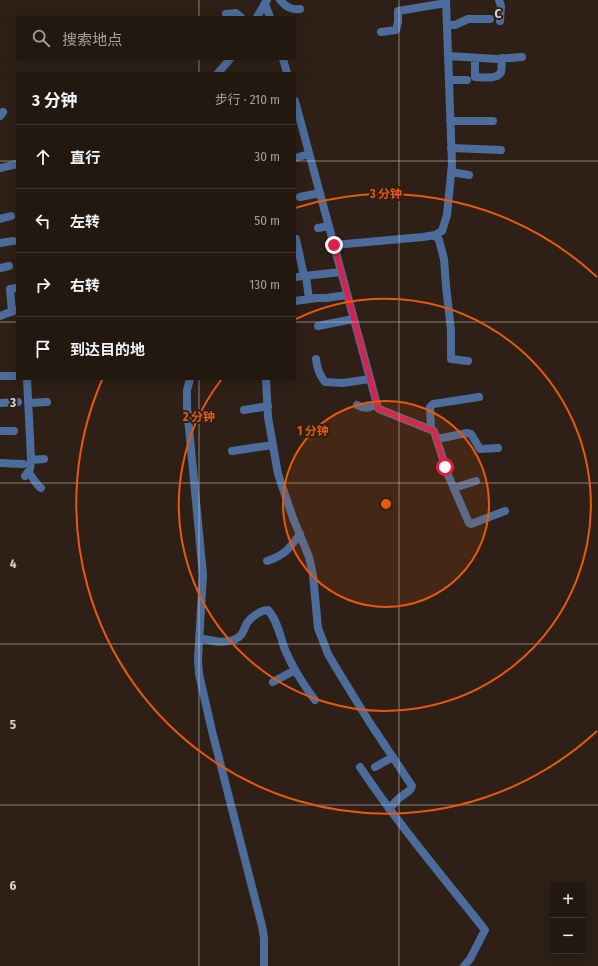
<!DOCTYPE html>
<html lang="zh">
<meta charset="utf-8">
<style>
:root{--surface:#221810;--page:#2a2119;--text:#f1f3f6;--muted:#a2a09f;--line:#3f3730}
body{margin:0;font-family:"Fira Sans Condensed","Noto Sans SC",sans-serif;background:var(--page);color:var(--text)}
.controls{position:absolute;right:12px;bottom:12px;display:grid;overflow:hidden;border-radius:0px;box-shadow:0 2px 10px #0003}
.controls button{width:36px;height:36px;display:grid;place-items:center;padding:0;border:0;border-bottom:1px solid var(--line);background:var(--surface);color:var(--text);font:20px sans-serif}
.stop{position:absolute;width:12px;height:12px;margin:-9px;border:3px solid #e11d48;border-radius:50%;background:#fff}
.stop.end{background:#e11d48;border-color:#fff;box-shadow:0 1px 4px #0008}
.list{margin:0;padding:0;list-style:none}
h2{display:flex;justify-content:space-between;align-items:center;height:52px;margin:0;padding:0 16px;font-size:17px}
h2 small{font-size:13px;font-weight:400;color:var(--muted)}
.list li{display:grid;grid-template-columns:26px 1fr auto;gap:12px;align-items:center;box-sizing:border-box;height:64px;padding:0 16px;border-top:1px solid var(--line)}
.list b{display:block;font-size:15px;white-space:nowrap}
.list em{font-size:13px;font-style:normal;color:var(--muted)}
.icon{flex:none;width:22px;height:22px;fill:none;stroke:currentColor;stroke-width:2;stroke-linecap:round;stroke-linejoin:round}
.map{position:relative;flex:none;width:598px;height:966px;overflow:hidden}
.search{position:absolute;background:var(--surface);box-shadow:0 2px 10px #0003;left:16px;top:16px;width:280px;height:44px;display:flex;align-items:center;gap:10px;box-sizing:border-box;padding:0 14px;border-radius:0px;color:var(--muted);font-size:15px}
.panel{position:absolute;background:var(--surface);box-shadow:0 2px 10px #0003;left:16px;top:72px;width:280px;height:308px;border-radius:0px}
.map>svg:first-child{display:block}
</style>
<div class="map">
<svg width="598" height="966" viewBox="0 0 598 966">
<rect width="100%" height="100%" fill="#2e2016"/>
<g fill="none" stroke-linecap="round" stroke-linejoin="round">
<path stroke="#4c6d9c" stroke-width="8" d="M280,0C286,7 291,10 300,9
M499,0L501,6L500,21
M265,4L270,17
M226,14L236,13L241,17
M257,17L267,0
M447,25H455L468,19H490
M381,32L396,30L398,22V11L446,3
M448,56L497,59L522,57
M475,58V77C481,77 498,80 501,72C502,68 501,62 502,58
M283,59L287,73
M218,73L230,59
M449,80H467
M295,101L378,408L379,409L434,431L448,475L469,523L471,524L505,511
M0,116L3,112
M450,121H493
M451,148L501,150
M295,158L309,154
M0,168L17,164
M451,172L469,175
M300,197L320,193
M0,219L11,216
M318,228L329,226
M435,235L439,240L444,259L446,286L451,330V359L468,361
M296,239L304,276
M0,243L13,241
M334,245L423,237L435,235L442,231L447,215L452,164L446,0
M0,268L9,266
M306,276L309,299
M295,277L341,272
M295,301L317,298H326L347,295
M12,312L10,289L17,288
M0,316L16,310
M318,326L353,319
M316,359C317,368 319,375 325,382L343,383L370,379
M0,376H16
M190,379L187,390V407L203,575L198,659L199,674L212,731L262,926L264,938V966
M266,379L268,417L278,474L293,518L309,557L313,575L318,628L328,654L338,671L370,723L412,786L410,790L398,799L389,809
M0,403L18,402
M29,403L47,402
M357,405C364,409 371,409 376,403
M244,410L268,406
M431,430L430,407L433,404L479,397
M0,431H14
M437,439L467,433L471,434L480,449L498,448
M232,451L272,445
M31,460L44,459
M0,463L23,464
M28,472C33,477 36,485 41,488
M25,476L30,469L31,459L27,379
M454,488L476,481
M267,561C285,555 289,549 300,534
M199,638C212,641 228,645 239,637C244,633 244,628 247,623C251,617 261,610 268,610C277,620 280,635 284,647C290,663 304,686 315,700
M273,682L295,670
M360,767C398,824 443,877 485,930L470,959L464,966
M375,767L393,757"/>
</g>
<g fill="none" stroke-linecap="round" stroke-linejoin="round">
<path stroke="#e11d48" stroke-width="5" d="M334,245L378,408L379,409L434,431L445,467"/>
</g>
<path fill="none" stroke="#dad0ca" stroke-width="1" stroke-opacity="0.55" d="M199,0V17M399,0V966M199,59V73M0,161H17M295,161H598M0,322H17M295,322H598M199,379V966M0,483H598M0,644H598M0,805H598"/>
<circle cx="386" cy="504" r="103" fill="#e8590c" fill-opacity=".12"/>
<g fill="none" stroke="#e8590c" stroke-width="2">
<circle cx="386" cy="504" r="103"/>
<path d="M296 319A206 206 0 1 1 221 380"/>
<path d="M597 731A310 310 0 0 1 102 380M295 208A310 310 0 0 1 597 277"/>
</g>
<g font-size="13" text-anchor="middle" font-weight="bold" fill="#dad0ca" stroke="#2e2016" stroke-width="4" stroke-linejoin="round" paint-order="stroke">
<text x="498" y="18">C</text>
<text x="13" y="407">3</text>
<text x="13" y="568">4</text>
<text x="13" y="729">5</text>
<text x="13" y="890">6</text>
</g>
<circle cx="386" cy="504" r="6" fill="#e8590c" stroke="#2e2016" stroke-width="2"/>
<g font-size="12" text-anchor="middle" font-weight="bold" fill="#e8590c" stroke="#2e2016" stroke-width="4" stroke-linejoin="round" paint-order="stroke">
<text x="386" y="198">3 分钟</text>
<text x="199" y="421">2 分钟</text>
<text x="313" y="435">1 分钟</text>
</g>
</svg>
<div class="controls">
<button>+</button>
<button>−</button>
</div>
<div class="stop" style="left:445px;top:467px"></div>
<div class="stop end" style="left:334px;top:245px"></div>
<div class="search"><svg class="icon" aria-label="search" viewBox="0 0 24 24"><circle cx="10" cy="10" r="6"/><path d="M15 15l6 6"/></svg>搜索地点</div>
<section class="panel">
<h2>3 分钟<small>步行 · 210 m</small></h2>
<ul class="list">
<li><svg class="icon" aria-label="ahead" viewBox="0 0 24 24"><path d="M12 20V5M6 11l6-6 6 6"/></svg><div><b>直行</b></div><em>30 m</em></li>
<li><svg class="icon" aria-label="left" viewBox="0 0 24 24"><path d="M17 20v-9H6M10 6l-5 5 5 5"/></svg><div><b>左转</b></div><em>50 m</em></li>
<li><svg class="icon" aria-label="right" viewBox="0 0 24 24"><path d="M7 20v-9h11M14 6l5 5-5 5"/></svg><div><b>右转</b></div><em>130 m</em></li>
<li><svg class="icon" aria-label="arrive" viewBox="0 0 24 24"><path d="M6 21V4h12l-3 4 3 4H6"/></svg><div><b>到达目的地</b></div></li>
</ul>
</section>
</div>
